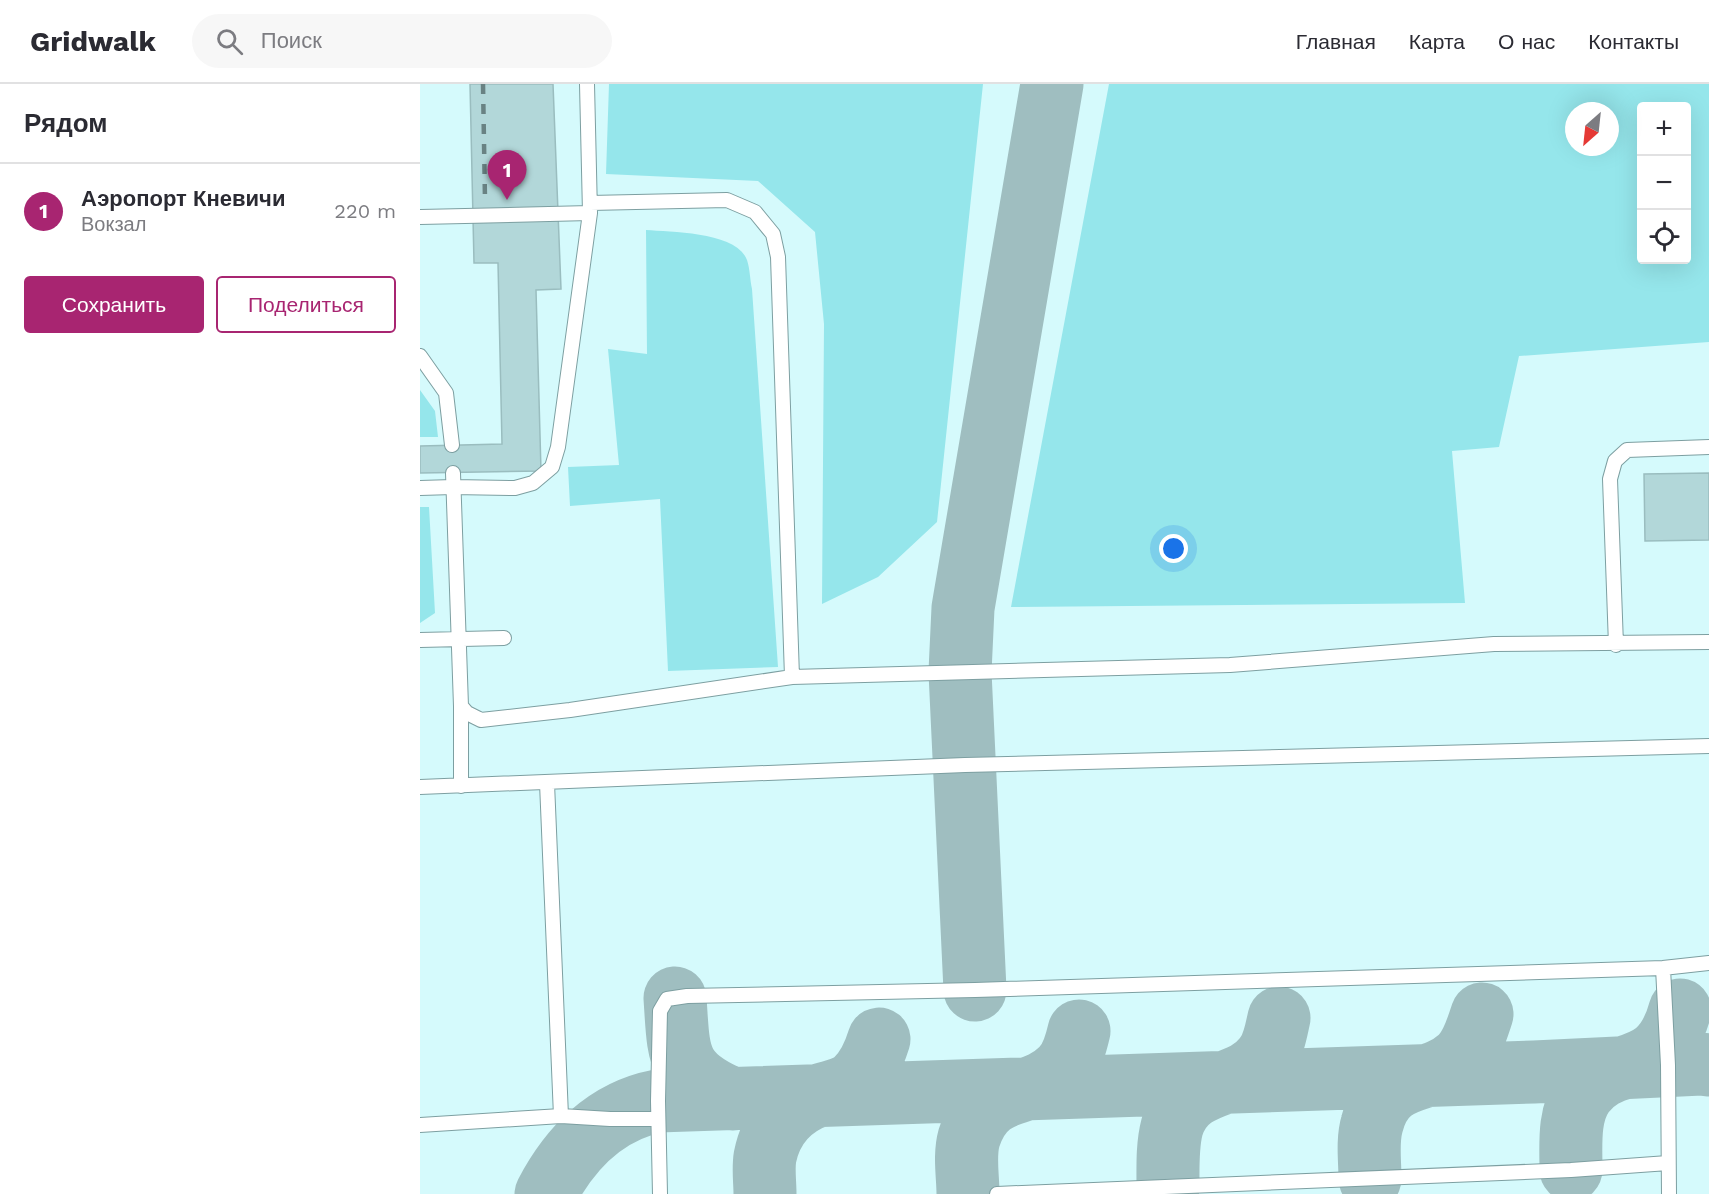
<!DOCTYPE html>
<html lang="ru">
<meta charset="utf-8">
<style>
:root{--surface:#fff;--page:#f7f7f7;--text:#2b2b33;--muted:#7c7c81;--line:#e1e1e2;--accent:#a82571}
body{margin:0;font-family:"Work Sans",sans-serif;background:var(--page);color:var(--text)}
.controls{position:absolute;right:18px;top:18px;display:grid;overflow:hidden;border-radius:6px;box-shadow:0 6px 24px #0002}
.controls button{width:54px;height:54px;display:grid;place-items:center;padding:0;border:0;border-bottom:2px solid var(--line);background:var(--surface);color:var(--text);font:30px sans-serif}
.compass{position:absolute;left:1145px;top:18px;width:54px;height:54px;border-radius:50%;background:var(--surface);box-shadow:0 6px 24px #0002;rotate:207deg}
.you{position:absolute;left:754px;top:465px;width:21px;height:21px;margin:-15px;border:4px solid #fff;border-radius:50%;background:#1a73e8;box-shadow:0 0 0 9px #1a73e833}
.badge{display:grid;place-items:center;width:39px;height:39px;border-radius:50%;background:var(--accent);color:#fff;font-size:20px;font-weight:700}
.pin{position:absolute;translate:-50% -50px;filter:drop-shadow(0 2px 3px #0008)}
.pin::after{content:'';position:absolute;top:32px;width:21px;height:18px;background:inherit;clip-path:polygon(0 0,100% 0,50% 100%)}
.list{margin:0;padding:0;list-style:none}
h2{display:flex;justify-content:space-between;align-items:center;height:78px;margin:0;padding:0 24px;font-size:26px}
h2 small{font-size:20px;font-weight:400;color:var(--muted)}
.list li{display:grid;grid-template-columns:39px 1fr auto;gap:18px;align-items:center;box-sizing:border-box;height:96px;padding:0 24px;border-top:2px solid var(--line)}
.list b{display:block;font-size:22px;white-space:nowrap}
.list p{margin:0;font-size:20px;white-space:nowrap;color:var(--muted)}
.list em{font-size:20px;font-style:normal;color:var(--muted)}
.actions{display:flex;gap:12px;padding:18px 24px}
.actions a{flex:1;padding:14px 0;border:2px solid var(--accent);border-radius:6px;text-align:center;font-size:21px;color:var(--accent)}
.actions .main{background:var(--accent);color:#fff}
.icon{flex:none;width:33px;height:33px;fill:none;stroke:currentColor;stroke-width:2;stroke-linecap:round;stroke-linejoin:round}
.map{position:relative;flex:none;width:1289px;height:1110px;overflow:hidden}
header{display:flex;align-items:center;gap:36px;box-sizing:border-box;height:84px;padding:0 30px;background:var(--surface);border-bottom:2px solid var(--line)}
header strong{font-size:28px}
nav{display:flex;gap:33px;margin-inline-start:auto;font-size:21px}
.search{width:420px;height:54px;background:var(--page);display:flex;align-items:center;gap:15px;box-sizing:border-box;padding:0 21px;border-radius:33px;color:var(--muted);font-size:22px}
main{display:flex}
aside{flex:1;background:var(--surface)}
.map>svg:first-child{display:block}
</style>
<header>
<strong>Gridwalk</strong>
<div class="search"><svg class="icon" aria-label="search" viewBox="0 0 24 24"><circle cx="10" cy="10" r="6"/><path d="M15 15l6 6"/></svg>Поиск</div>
<nav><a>Главная</a><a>Карта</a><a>О нас</a><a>Контакты</a></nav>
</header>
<main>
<aside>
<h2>Рядом<small></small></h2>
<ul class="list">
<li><span class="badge">1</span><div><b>Аэропорт Кневичи</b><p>Вокзал</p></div><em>220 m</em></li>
</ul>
<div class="actions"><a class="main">Сохранить</a><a>Поделиться</a></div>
</aside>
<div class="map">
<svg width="1289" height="1110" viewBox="0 0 1289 1110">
<rect width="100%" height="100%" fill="#d5fafc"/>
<path fill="#95e6eb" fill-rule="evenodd" d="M189,0H563L517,438L458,493L402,520L404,240L395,148L338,97L186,90Z
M689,0H1289V258L1099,272L1079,363L1032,367L1045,519L591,523ZM1266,22V176H1222V22ZM1154,27H1190V63H1154Z
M226,146C252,148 317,148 327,176C330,185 330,196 332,205L358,583L248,587L240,415L150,422L148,383L199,381L188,265L227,270Z
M0,306L15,327L18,353H0Z
M0,423H9L15,529L0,539Z"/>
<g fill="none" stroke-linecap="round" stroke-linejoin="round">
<path stroke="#9fbec0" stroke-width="63" d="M555,906L540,588L543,524L632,0
M255,914C259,971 255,990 313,1015
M1151,1086C1151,1062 1148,1031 1163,1010C1193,968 1240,999 1260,926
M950,1095C950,1077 947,1057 952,1040C966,986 1008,1003 1040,974C1052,963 1057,945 1062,930
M748,1104C748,1084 747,1062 752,1043C767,993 821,1007 845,973C854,962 856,947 859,934
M126,1110C150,1064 186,1027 238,1017L1114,988L1281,980L1289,981
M345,1110C345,1098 343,1085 345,1073C351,1042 370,1021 400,1011C412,1007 423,1006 434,998C447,987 454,971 459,955
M548,1110C548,1092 544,1072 549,1054C567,997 611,1017 642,985C652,975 656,960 659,947"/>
</g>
<path fill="#b2d7d9" stroke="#9abdbf" stroke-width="1.5" d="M50,0H133L141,205L116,206L121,387L0,389V362L82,360L78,179H54Z
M1289,389V456L1225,457L1224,390Z"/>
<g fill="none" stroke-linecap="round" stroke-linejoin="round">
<g stroke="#7d9fa1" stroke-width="16">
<path id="lane" d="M170,119L307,116L335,128L353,150L358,173L372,593
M0,133L170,129L167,0
M0,272L26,309L32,361
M33,389L41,622L47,629L61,636L150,626L372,593L810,581L1074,560L1289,558
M0,404L33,403L95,404L113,399L132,383L138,363L170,129
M0,556L84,554
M1196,561L1190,395L1195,377L1207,366L1289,363
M41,622V702
M127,699L141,1032L190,1035H238
M0,703L545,681L1289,662
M1243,884L1248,981L1249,1110
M0,1041L141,1032
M240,1110L238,1017L240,927L247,915L267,912L555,906L1243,884L1289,879
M577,1110L1151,1086L1248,1079"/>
</g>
<use href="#lane" stroke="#fff" stroke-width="14"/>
<path stroke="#698283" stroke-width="4.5" stroke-dasharray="10 10" stroke-linecap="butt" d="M63,0L65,116"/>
</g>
</svg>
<div class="controls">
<button>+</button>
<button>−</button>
<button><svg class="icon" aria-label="locate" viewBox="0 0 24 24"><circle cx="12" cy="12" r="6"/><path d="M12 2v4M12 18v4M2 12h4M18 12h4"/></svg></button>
</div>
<svg class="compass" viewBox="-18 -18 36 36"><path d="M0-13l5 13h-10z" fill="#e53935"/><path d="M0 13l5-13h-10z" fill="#7c7c81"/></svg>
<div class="you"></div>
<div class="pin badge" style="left:87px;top:116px">1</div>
</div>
</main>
